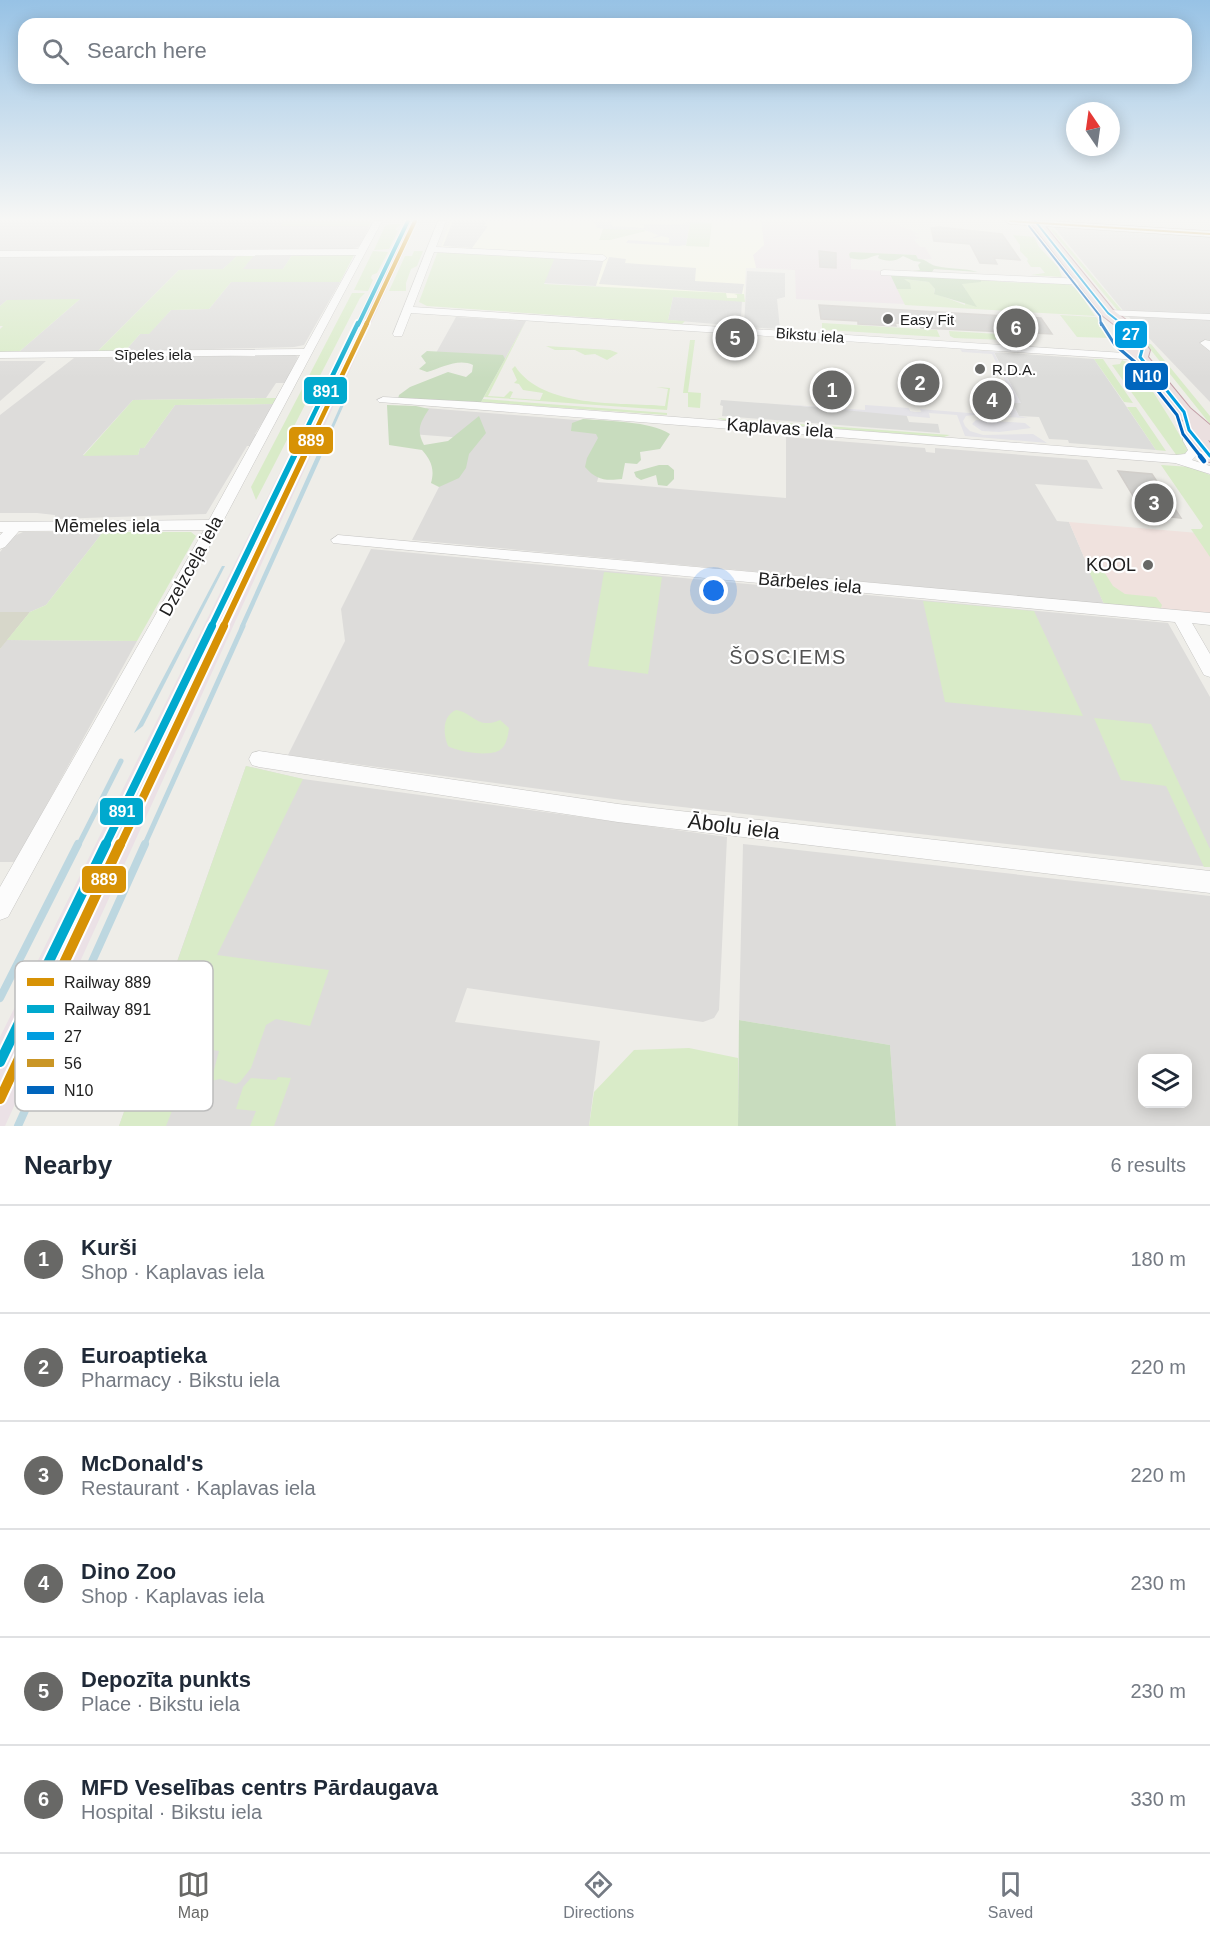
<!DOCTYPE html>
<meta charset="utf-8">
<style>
:root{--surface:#fff;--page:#f2f2f3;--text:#1f2937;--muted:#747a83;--line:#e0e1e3;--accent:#686866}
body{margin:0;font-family:Arial,sans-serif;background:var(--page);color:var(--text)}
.controls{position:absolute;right:18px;bottom:18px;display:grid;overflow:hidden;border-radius:12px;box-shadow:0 3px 15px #0003}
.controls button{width:54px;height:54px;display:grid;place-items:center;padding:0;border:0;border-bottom:2px solid var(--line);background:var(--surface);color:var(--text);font:30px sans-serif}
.compass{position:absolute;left:1066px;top:102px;width:54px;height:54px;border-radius:50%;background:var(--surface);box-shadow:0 3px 15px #0003;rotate:347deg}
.you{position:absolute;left:714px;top:591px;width:21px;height:21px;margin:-15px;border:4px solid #fff;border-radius:50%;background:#1a73e8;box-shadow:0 0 0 9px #1a73e833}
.badge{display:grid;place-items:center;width:39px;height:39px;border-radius:50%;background:var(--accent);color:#fff;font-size:20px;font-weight:700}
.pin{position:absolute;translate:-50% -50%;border:3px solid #fff;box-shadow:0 2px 6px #0006}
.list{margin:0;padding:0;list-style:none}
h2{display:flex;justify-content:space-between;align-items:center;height:78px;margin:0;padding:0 24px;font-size:26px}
h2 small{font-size:20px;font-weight:400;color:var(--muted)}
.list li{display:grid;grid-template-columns:39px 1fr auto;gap:18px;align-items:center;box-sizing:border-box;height:108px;padding:0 24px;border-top:2px solid var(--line)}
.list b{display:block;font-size:22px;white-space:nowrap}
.list p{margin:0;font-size:20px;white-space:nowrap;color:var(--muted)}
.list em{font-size:20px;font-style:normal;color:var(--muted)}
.icon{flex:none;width:33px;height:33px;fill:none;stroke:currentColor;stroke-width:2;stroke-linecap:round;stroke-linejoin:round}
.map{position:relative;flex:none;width:1210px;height:1126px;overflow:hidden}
.search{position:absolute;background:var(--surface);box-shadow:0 3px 15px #0003;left:18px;right:18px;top:18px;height:66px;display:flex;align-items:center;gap:15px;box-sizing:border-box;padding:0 21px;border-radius:18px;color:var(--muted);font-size:22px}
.sheet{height:726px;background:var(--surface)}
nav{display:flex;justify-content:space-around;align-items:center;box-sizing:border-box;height:84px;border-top:2px solid var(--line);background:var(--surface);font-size:16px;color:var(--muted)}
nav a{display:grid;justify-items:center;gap:3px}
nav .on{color:var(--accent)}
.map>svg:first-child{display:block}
</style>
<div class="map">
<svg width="1210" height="1126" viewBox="0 0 1210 1126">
<rect width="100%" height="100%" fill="#eeede8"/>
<path fill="#dddcda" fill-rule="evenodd" d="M0,221H284L281,225L369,226L361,246L348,250L0,253Z
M1054,227L1210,235V402L1126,314Z
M0,255H238L223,269L179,270L98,351H20L79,300H7L0,306Z
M254,255H292L283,269H242Z
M555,257L604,259L596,286L543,283Z
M231,282H340L304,345L294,347L125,351L140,334L149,333L171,310L209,309Z
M456,317L526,321L505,359L436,353Z
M295,355L298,357L286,383H276L266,398L133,400L83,455H138L140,448H144L175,405L274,404L255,434L258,435L251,446H247L206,514L55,519V515L37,513H0V415L74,358Z
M0,361H46L0,401Z
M426,408L613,423L597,482L786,498V437L925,448L926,452L935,453V448L1087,460L1103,489L1035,484L1057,521L1069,522L1104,604L412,540L464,438L411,434Z
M23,532H103L46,605L30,612H0V552L12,537Z
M371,549L1168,623L1210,697V867L629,801L288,755L345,641L341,609Z
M7,640L137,641L15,862H0V649Z
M246,766L303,779L727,837L719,1010L714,1018L703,1022L467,988L455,1022L600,1041L589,1126H119Z
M743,844L1210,896V1126H896L890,1045L739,1020ZM1142,1058H1188V1104H1142Z"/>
<path fill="#f0e2de" d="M1069,522L1210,534V614L1104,604Z"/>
<path fill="#ebe1e6" d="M406,221H418L5,1126H0V1037L337,357L376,284Z
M761,221H887L920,234L914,235L920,238L914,240L920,247H925L932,259H918L916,255L851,252V269L884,271L890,274L905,304L796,299L795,270L756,268L753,255L764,245Z"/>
<path fill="#f6f7e4" d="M450,221H761L764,245L753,255L756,268H746L744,293L745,300L675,296L596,286L604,260L556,253L554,251L542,252L441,247Z"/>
<path fill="#dcdcda" d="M453,221H487L484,226H488L472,248L443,246Z
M609,257L626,259L625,263L696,268L695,281L744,284L742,294L599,284Z
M747,271L785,273V297L777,299L780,329L744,327Z
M673,297L742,300L741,319L728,318L727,325L668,320Z
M994,352L1094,359L1156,450L1069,443L1068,440L1049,439L1039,417L1019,416L1012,402H1020Z
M721,400L906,414L909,422L938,424L940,433L722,416L723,406L720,405Z"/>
<path fill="#d7d7ca" d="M0,612H30L0,649Z"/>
<path fill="#d9ebc8" d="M284,221H371L369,226H280Z
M690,222L712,223L709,247L686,246Z
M390,224H401L395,229L398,231L389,249L374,250L385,226Z
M609,228L644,230L646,231L610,240H599L603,229Z
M1050,229L1054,230L1124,313L1118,311Z
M1013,235L1034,237L1039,247L1058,267L1062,277L1031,275L1045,273L1040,267H1031L1027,261L1028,259L1020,251V245Z
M373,251L388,252L377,273L372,275L371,278L373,280L368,291L354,290Z
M414,251H423L417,266L411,269L406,283V291H389L405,256H412Z
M438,251L555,257L544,284L726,293L727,298H737V295L734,294H744L745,302L673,297L668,320L685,321L682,324L427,306L419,302Z
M238,255H254L243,269H283L292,255H354L340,282H231L209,309L171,310L149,334H140L125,351H98L179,270L223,269Z
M975,278L1003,282L1069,284L1077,289L1095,316L905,305L897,289H911L903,279L930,282L935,289L934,293L965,305L966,290L962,284Z
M352,293H365L360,298L256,500L251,487Z
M80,299L20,351L0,352V329L3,326H0V306L7,300Z
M1060,315L1096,317L1110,338L1077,337Z
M526,321L488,396L504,397L510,391L513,392L510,398L540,400L543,393L523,390L519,384L514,383L517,380L512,369L515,366C543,409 619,402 665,406L668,389L656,387L670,388L667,410L484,397Z
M822,323L937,330L940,337L826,330L822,329Z
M949,331L1030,336L1034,341L954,338L950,336Z
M690,340H695L688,392L701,393L700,408L688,407V393H683Z
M1146,344H1151L1210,416V424Z
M546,346L610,350L618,353L607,360L595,354L585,355L575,350H555Z
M1094,359H1103L1133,403L1124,402Z
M1122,360C1126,362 1131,363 1135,367C1143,374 1187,444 1188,452L1177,456L1112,365L1120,364Z
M277,398L274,404L175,405L144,448H140L138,455L83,456L133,400Z
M483,399L667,413V415L481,402Z
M1127,407H1136L1166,451L1156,450Z
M717,418L950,435L944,437L727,421Z
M1161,465L1191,467L1210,475V557L1191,529H1201L1203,526Z
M103,532H191L196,536L137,641L7,640L30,612L46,605Z
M1088,569L1103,570L1113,586L1125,594L1156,597L1162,605L1161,608L1104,604Z
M604,572L662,577L648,674L588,666Z
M923,601L1034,611L1083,716L945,702Z
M456,710C474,713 477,730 500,720L509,728C508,735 507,745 500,750C490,757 458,752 448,746C443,734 442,716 456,710Z
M1094,718L1151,724L1210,849V867H1204L1166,786L1121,780Z
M246,766L303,779L217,955L329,970L310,1026L276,1019L266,1025L251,1068L240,1082L236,1084L220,1079L211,1081L219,1051L150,1039Z
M689,1048L738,1058V1126H589L594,1092L634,1050Z
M140,1067L185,1078L166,1126H119Z
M278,1077L291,1078L274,1126H250L256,1111L236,1109L243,1087L251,1078L276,1080Z"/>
<path fill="#c8dcbe" d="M851,252L916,255L918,259C927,259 928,264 936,266C950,269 964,268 978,272L934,269L930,275L975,278L981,280V282L962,284L977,307L934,294L935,289L929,282L904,279L910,283L911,289H897L890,274L920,270L918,265L921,262L914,261L903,256C895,262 887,262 878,258L879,255C866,257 869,262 850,258L849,254Z
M427,351L503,355L505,359L481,402L461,403L398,399L399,395L410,387L448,372L466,377L472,372L473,365C458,358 442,368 427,372L419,369L426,363L421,356Z
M387,405L416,406L429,409C420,423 416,430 424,445L448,441L479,416L486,433L469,454L466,468L459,478L439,487L431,483C435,469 431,460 422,450L389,445Z
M583,419C606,421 651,421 670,434L660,449L640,452L641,460L637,464L625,463L622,479C605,481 596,480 585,467L587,458L598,438L596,434L571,431L572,423Z
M659,465H668L674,470V479L667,486L658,485L656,475L641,480L636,477L634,472Z
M739,1020L890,1045L896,1126H738Z"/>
<path fill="#e4e3e7" d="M598,221H610L612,226L644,228L645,226L639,224L671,225L690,222L686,245L679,246L626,243L628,240L669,243V238L662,236L650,239L659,235L644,230L603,229L596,227L597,224L593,223Z
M960,349L1002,352L994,353L1021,403H1012L1019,416L1028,418L1005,417L1011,416L1003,399L1008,398L1006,394L1001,393L999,391H1010L992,354L962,352Z
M778,404L865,410V405L909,408L910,411L915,412H921L920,409L981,414L966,416L963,421L965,426L970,431L983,435L1033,434L1047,443L965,436L957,415L929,413L930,418Z
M976,420L1025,423L1031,428L999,432L982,431L972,424Z"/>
<path fill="#bdd7e0" d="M222,566H225L143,726L134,733Z"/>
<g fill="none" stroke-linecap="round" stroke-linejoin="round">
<path stroke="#bdd7e0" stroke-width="3" d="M319,457L344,401"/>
<path stroke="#bdd7e0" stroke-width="4.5" d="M242,627L319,456"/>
<path stroke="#bdd7e0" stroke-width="5" d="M78,846L121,761
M144,846L243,626"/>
<path stroke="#bdd7e0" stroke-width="8" d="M0,998L78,844
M18,1126L145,844"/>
</g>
<path fill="#d2d1ce" stroke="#d1ceca" stroke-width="1.5" d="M939,227L1002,234L1020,260L994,258L997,264L980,263L970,244L934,241L931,228Z
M819,251L836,253V268L820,267Z
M819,305L1041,318L1052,334L921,328L920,325L895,323L896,326L858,324V321L821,319Z
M1118,471L1152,474L1181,518L1144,514Z"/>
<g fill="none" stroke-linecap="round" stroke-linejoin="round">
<g stroke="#c7c6c4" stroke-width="1">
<path id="minor" d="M374,221H382L221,525L8,917L0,920V887L204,530L19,531L5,547L0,549V535L3,532H0V522L209,520L300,355L0,358V352L304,349L356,255L0,257V251L358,249Z
M438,221H446L436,247L603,255L607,258L603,261L434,252L413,307L1140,354L1145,357L1140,360L411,313L402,336H394L393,334Z
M884,270L1084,279L1089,282L1084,285L881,275V271Z
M1108,310L1210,314V320L1105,315V311Z
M1205,340L1210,341V351L1200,343Z
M383,397L477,402L1176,455L1185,454L1188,450L1183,441V430L1189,426L1195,430V441L1201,451L1192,460L1210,466V474L1175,463L379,402L377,400Z
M338,535L1210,613V625L1192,623L1210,654V677L1204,675L1175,622L333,543L331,540Z
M259,751L618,804L1210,871V893L618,822L259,767L252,765L249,759L252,753Z"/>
</g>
<g stroke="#a49c84" stroke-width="1">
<path id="major" d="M1005,221H1052L1210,231V237L1010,224Z"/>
</g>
<g stroke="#c3a1a8" stroke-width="2">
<path id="highway" d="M1029,221H1041L1113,310L1130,323L1150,350L1148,357L1190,408L1210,425V441L1208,440L1210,443V462L1203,460L1178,425L1183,421L1134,360L1121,349L1123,346L1130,345L1120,329L1103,316Z"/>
</g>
<use href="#minor" fill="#fcfcfc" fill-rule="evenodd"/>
<use href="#major" fill="#f1ede5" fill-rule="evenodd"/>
<use href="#highway" fill="#ebe0e0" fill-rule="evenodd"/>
<g stroke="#fff" stroke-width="4.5">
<path id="bus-1-far1" d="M1035,221L1108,313L1123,325"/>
</g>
<g stroke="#fff" stroke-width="6">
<path id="bus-1" d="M1121,323L1142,350L1140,357L1184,412L1189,430L1210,456"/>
</g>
<g stroke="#fff" stroke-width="4.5">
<path id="bus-2" d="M1010,221L1210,234"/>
</g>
<g stroke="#fff" stroke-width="4.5">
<path id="bus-3-far2" d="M1029,226L1100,316L1101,325"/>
</g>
<g stroke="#fff" stroke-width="6">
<path id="bus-3-far1" d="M1101,323L1115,345L1135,362L1177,415L1183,434L1201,457"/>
</g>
<g stroke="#fff" stroke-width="9">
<path id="bus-3" d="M1200,456L1204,461"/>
</g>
<use href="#bus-1-far1" stroke="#009de0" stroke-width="2"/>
<use href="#bus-1" stroke="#009de0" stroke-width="3"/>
<use href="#bus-2" stroke="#ca9626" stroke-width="2"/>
<use href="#bus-3-far2" stroke="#0065bd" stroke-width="2"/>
<use href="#bus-3-far1" stroke="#0065bd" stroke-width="3"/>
<use href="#bus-3" stroke="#0065bd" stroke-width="4.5"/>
<g stroke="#fff" stroke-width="6">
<path id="rail-1-far4" d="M366,325L415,221"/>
</g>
<g stroke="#fff" stroke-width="8">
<path id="rail-1-far3" d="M303,457L367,323"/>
</g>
<g stroke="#fff" stroke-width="10">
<path id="rail-1-far2" d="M223,627L304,456"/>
</g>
<g stroke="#fff" stroke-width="12">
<path id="rail-1-far1" d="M120,846L224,626"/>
</g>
<g stroke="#fff" stroke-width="14">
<path id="rail-1" d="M0,1099L120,844"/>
</g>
<g stroke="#fff" stroke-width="6">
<path id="rail-2-far4" d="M358,325L408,221"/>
</g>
<g stroke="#fff" stroke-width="8">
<path id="rail-2-far3" d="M293,457L358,323"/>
</g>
<g stroke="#fff" stroke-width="10">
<path id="rail-2-far2" d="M211,627L294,456"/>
</g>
<g stroke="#fff" stroke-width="12">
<path id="rail-2-far1" d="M105,846L212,626"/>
</g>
<g stroke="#fff" stroke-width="14">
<path id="rail-2" d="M0,1062L106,844"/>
</g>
<use href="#rail-1-far4" stroke="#d79205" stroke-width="4"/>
<use href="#rail-1-far3" stroke="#d79205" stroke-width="4.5"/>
<use href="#rail-1-far2" stroke="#d79205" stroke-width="6"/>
<use href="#rail-1-far1" stroke="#d79205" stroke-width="8"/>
<use href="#rail-1" stroke="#d79205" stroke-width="10"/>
<use href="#rail-2-far4" stroke="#00a9ce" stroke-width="4"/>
<use href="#rail-2-far3" stroke="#00a9ce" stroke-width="4.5"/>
<use href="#rail-2-far2" stroke="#00a9ce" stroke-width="6"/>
<use href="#rail-2-far1" stroke="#00a9ce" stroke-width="8"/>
<use href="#rail-2" stroke="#00a9ce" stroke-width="10"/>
</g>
<linearGradient id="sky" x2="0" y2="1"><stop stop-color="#97c2e5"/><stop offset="0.58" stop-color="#f7f7f5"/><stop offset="1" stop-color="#f7f7f5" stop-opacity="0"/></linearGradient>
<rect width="1210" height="378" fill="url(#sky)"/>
<g fill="#686866" stroke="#fff" stroke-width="2">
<circle cx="888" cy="319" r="6"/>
<circle cx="980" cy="369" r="6"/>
<circle cx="1148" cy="565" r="6"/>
</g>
<g text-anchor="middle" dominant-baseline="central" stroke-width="4.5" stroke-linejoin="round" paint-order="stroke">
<g font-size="15" fill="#202020" stroke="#fff" text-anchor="start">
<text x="900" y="319">Easy Fit</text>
<text x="992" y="369">R.D.A.</text>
</g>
<g font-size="15" fill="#202020" stroke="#fff">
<text transform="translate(810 335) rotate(4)">Bikstu iela</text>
<text x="153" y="354">Sīpeles iela</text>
</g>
<g font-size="18" fill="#202020" stroke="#fff">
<text transform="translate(780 428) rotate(4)">Kaplavas iela</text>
<text x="107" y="526">Mēmeles iela</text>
<text transform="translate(191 566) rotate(-61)">Dzelzceļa iela</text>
<text transform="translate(810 583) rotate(5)">Bārbeles iela</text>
</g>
<g font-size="18" fill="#202020" stroke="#fff" text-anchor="end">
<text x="1136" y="565">KOOL</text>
</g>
<g font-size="20" letter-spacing="1.5" fill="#535353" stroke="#fff">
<text x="788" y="657">ŠOSCIEMS</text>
</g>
<g font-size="21" fill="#202020" stroke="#fff">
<text transform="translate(734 826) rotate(7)">Ābolu iela</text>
</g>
</g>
<rect x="15" y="961" width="198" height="150" rx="9" fill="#fff" stroke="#bcbcbc" stroke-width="1.5"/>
<rect x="27" y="978" width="27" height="8" fill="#d79205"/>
<rect x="27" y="1005" width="27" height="8" fill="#00a9ce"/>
<rect x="27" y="1032" width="27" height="8" fill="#009de0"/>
<rect x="27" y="1059" width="27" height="8" fill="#ca9626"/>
<rect x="27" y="1086" width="27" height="8" fill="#0065bd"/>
<g font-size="16" fill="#202020">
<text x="64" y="988">Railway 889</text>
<text x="64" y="1015">Railway 891</text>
<text x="64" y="1042">27</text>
<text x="64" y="1069">56</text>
<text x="64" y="1096">N10</text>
</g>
<g stroke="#fff" stroke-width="2">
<rect x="1114" y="320" width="34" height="29" rx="6" fill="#009de0"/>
<rect x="1124" y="362" width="45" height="29" rx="6" fill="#0065bd"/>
<rect x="303" y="376" width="45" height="29" rx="6" fill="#00a9ce"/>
<rect x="288" y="426" width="46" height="29" rx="6" fill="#d79205"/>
<rect x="99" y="797" width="45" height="29" rx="6" fill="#00a9ce"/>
<rect x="81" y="865" width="46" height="29" rx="6" fill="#d79205"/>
</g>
<g font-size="16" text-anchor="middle" font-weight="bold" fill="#fff">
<text x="1131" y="340">27</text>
<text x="1147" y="382">N10</text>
<text x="326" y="397">891</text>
<text x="311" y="446">889</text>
<text x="122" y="817">891</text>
<text x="104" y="885">889</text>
</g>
</svg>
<div class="controls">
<button><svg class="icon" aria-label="layers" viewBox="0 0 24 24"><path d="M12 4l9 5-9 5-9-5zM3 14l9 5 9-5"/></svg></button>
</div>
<svg class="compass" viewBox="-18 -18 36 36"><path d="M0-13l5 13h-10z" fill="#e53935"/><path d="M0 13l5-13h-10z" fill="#747a83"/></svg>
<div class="you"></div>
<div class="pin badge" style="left:832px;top:390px">1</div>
<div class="pin badge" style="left:920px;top:383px">2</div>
<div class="pin badge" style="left:1154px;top:503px">3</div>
<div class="pin badge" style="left:992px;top:400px">4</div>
<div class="pin badge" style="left:735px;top:338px">5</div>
<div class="pin badge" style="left:1016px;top:328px">6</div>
<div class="search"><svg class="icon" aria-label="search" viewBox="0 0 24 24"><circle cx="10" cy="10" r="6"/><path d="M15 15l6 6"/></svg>Search here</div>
</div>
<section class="sheet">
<h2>Nearby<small>6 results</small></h2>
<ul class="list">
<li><span class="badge">1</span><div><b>Kurši</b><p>Shop · Kaplavas iela</p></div><em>180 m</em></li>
<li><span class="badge">2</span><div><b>Euroaptieka</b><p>Pharmacy · Bikstu iela</p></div><em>220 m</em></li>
<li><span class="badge">3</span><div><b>McDonald's</b><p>Restaurant · Kaplavas iela</p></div><em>220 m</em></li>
<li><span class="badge">4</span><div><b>Dino Zoo</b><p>Shop · Kaplavas iela</p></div><em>230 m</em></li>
<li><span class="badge">5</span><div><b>Depozīta punkts</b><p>Place · Bikstu iela</p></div><em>230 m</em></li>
<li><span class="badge">6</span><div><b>MFD Veselības centrs Pārdaugava</b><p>Hospital · Bikstu iela</p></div><em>330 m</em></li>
</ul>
</section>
<nav>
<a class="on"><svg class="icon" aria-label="map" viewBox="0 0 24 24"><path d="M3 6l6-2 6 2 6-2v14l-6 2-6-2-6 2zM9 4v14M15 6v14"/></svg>Map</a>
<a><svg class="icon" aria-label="directions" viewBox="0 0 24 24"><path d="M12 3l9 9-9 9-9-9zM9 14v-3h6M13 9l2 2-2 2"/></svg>Directions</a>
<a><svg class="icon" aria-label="saved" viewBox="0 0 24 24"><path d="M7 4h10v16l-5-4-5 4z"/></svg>Saved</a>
</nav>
